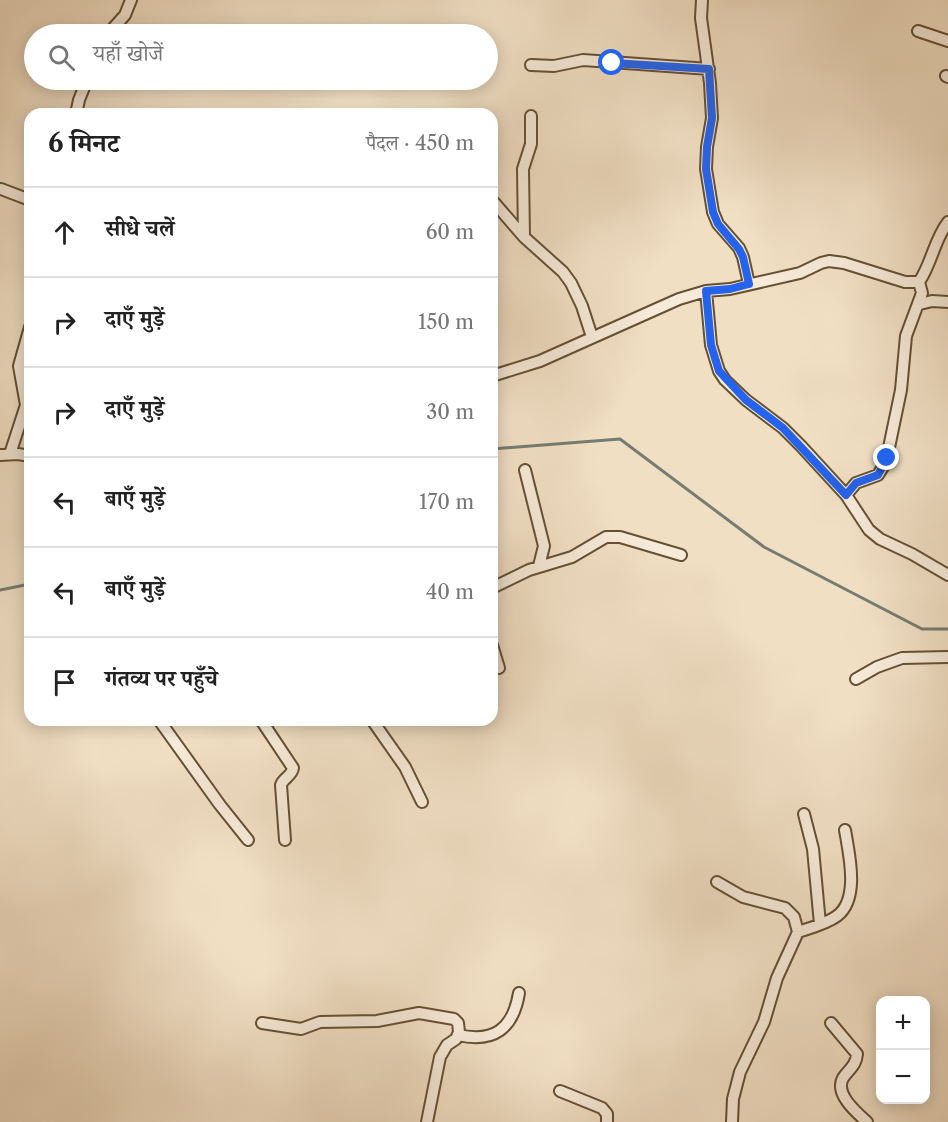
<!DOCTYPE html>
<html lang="hi">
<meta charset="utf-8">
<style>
:root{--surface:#fff;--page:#f6f6f6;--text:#222;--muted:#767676;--line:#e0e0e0}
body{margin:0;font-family:"Libre Caslon Text","Noto Serif Devanagari",serif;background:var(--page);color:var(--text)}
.controls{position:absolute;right:18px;bottom:18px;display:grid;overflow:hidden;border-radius:12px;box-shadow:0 3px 15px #0003}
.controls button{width:54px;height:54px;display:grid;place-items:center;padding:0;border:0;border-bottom:2px solid var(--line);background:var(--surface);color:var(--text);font:30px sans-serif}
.stop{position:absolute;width:18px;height:18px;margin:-14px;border:4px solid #2563eb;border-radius:50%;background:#fff}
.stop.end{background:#2563eb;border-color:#fff;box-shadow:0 2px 6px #0008}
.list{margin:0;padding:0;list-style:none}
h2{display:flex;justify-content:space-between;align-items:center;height:78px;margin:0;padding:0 24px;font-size:26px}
h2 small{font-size:20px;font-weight:400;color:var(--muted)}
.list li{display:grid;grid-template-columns:39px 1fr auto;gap:18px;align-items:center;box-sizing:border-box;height:90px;padding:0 24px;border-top:2px solid var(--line)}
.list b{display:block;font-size:22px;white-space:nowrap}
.list em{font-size:20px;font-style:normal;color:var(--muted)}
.icon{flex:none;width:33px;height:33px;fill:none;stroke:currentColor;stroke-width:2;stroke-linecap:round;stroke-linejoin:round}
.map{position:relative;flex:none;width:948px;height:1122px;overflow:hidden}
.search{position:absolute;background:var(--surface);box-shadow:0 3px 15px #0003;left:24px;top:24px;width:474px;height:66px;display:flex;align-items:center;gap:15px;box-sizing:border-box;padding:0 21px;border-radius:33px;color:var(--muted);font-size:22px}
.panel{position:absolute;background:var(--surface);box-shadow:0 3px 15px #0003;left:24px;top:108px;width:474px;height:618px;border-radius:18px}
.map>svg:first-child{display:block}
</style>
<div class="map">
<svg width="948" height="1122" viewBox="0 0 948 1122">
<rect width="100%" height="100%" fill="#f1dfc4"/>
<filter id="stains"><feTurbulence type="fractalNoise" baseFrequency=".00333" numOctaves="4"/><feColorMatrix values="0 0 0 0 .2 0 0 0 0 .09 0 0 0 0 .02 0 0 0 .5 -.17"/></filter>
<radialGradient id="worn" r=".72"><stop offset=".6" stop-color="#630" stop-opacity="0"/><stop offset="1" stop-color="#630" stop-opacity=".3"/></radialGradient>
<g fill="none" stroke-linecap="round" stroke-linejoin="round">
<path stroke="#757c72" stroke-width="3" d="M492,449L620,439L764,547L922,629H948
M0,590L30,584"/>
<g stroke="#665032" stroke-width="14">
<path id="minor" d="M702,0L701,18L710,83L712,118L707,147L706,169L713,212L718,224L739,248L743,257L749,284
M918,31L948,41
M108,34L125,15L131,0
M531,65L554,66L583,60L709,69
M946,76L948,77
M76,114L79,100L87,80
M1,189L30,200
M492,200L524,237L563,272L571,283L582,306L592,337
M524,237L523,169L531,144V116
M706,291L711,345L719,371L725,380L746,400L783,428L801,446L846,495L869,530L880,539L912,554L948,575
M920,304L932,301L948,302
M492,376L540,361L679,299L706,291L730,289L800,273L821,263L829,261L844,263L905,282H919C932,263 934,240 948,222
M10,454L26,405L19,366L30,327
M0,455L18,454L30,456
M525,470L544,546L539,566
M846,495L856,483L878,475L886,462L901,390L906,336L922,293L919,282
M492,588L529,570L572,557L606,537H620L681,555
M492,645L499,668
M856,679L877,667L902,658L948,657
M159,720L220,805L248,840
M261,720L293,768C292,776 283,778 281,785L285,840
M372,720L405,767L422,802
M804,814L813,849L820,924
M717,882L743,897L785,908L794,917L798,932L777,978L764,1022L740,1072L733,1099L732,1122
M798,932C810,928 826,924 837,916C860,899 849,854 845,830
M262,1023L301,1029L320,1022L377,1021L419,1013L454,1019L458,1023L459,1032L456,1039L447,1045L440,1057L427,1122
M831,1023L857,1054C856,1066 849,1069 843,1078C834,1094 857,1113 867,1122
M458,1035C494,1043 513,1029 519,993
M560,1091L602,1108L607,1114V1122"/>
</g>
<use href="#minor" stroke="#f6ead9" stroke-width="10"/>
</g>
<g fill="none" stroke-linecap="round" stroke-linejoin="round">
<path stroke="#2563eb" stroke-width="8" d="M612,63L709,69L712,118L707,147L706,169L713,212L718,224L739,249L743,257L749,284L730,289L706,291L711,345L719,371L746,400L783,428L846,495L856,483L878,475L887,458"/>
</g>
<rect width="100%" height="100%" filter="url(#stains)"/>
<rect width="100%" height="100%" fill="url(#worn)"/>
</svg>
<div class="controls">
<button>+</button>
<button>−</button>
</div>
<div class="stop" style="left:612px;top:63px"></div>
<div class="stop end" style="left:887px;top:458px"></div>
<div class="search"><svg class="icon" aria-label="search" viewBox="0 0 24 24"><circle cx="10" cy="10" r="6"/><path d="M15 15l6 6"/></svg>यहाँ खोजें</div>
<section class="panel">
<h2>6 मिनट<small>पैदल · 450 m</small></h2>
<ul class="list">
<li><svg class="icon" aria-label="ahead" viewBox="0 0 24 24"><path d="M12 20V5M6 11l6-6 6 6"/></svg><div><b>सीधे चलें</b></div><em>60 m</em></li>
<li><svg class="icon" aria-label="right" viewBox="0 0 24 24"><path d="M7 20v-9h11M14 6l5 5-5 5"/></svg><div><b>दाएँ मुड़ें</b></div><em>150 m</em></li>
<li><svg class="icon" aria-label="right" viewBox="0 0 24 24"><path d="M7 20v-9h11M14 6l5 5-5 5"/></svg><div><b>दाएँ मुड़ें</b></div><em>30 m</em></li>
<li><svg class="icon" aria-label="left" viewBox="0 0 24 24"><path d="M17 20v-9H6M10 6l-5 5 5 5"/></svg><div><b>बाएँ मुड़ें</b></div><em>170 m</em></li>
<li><svg class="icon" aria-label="left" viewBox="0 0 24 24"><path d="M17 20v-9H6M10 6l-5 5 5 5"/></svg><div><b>बाएँ मुड़ें</b></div><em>40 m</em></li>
<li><svg class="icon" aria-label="arrive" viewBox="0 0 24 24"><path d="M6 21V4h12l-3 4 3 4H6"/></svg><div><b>गंतव्य पर पहुँचे</b></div></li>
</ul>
</section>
</div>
